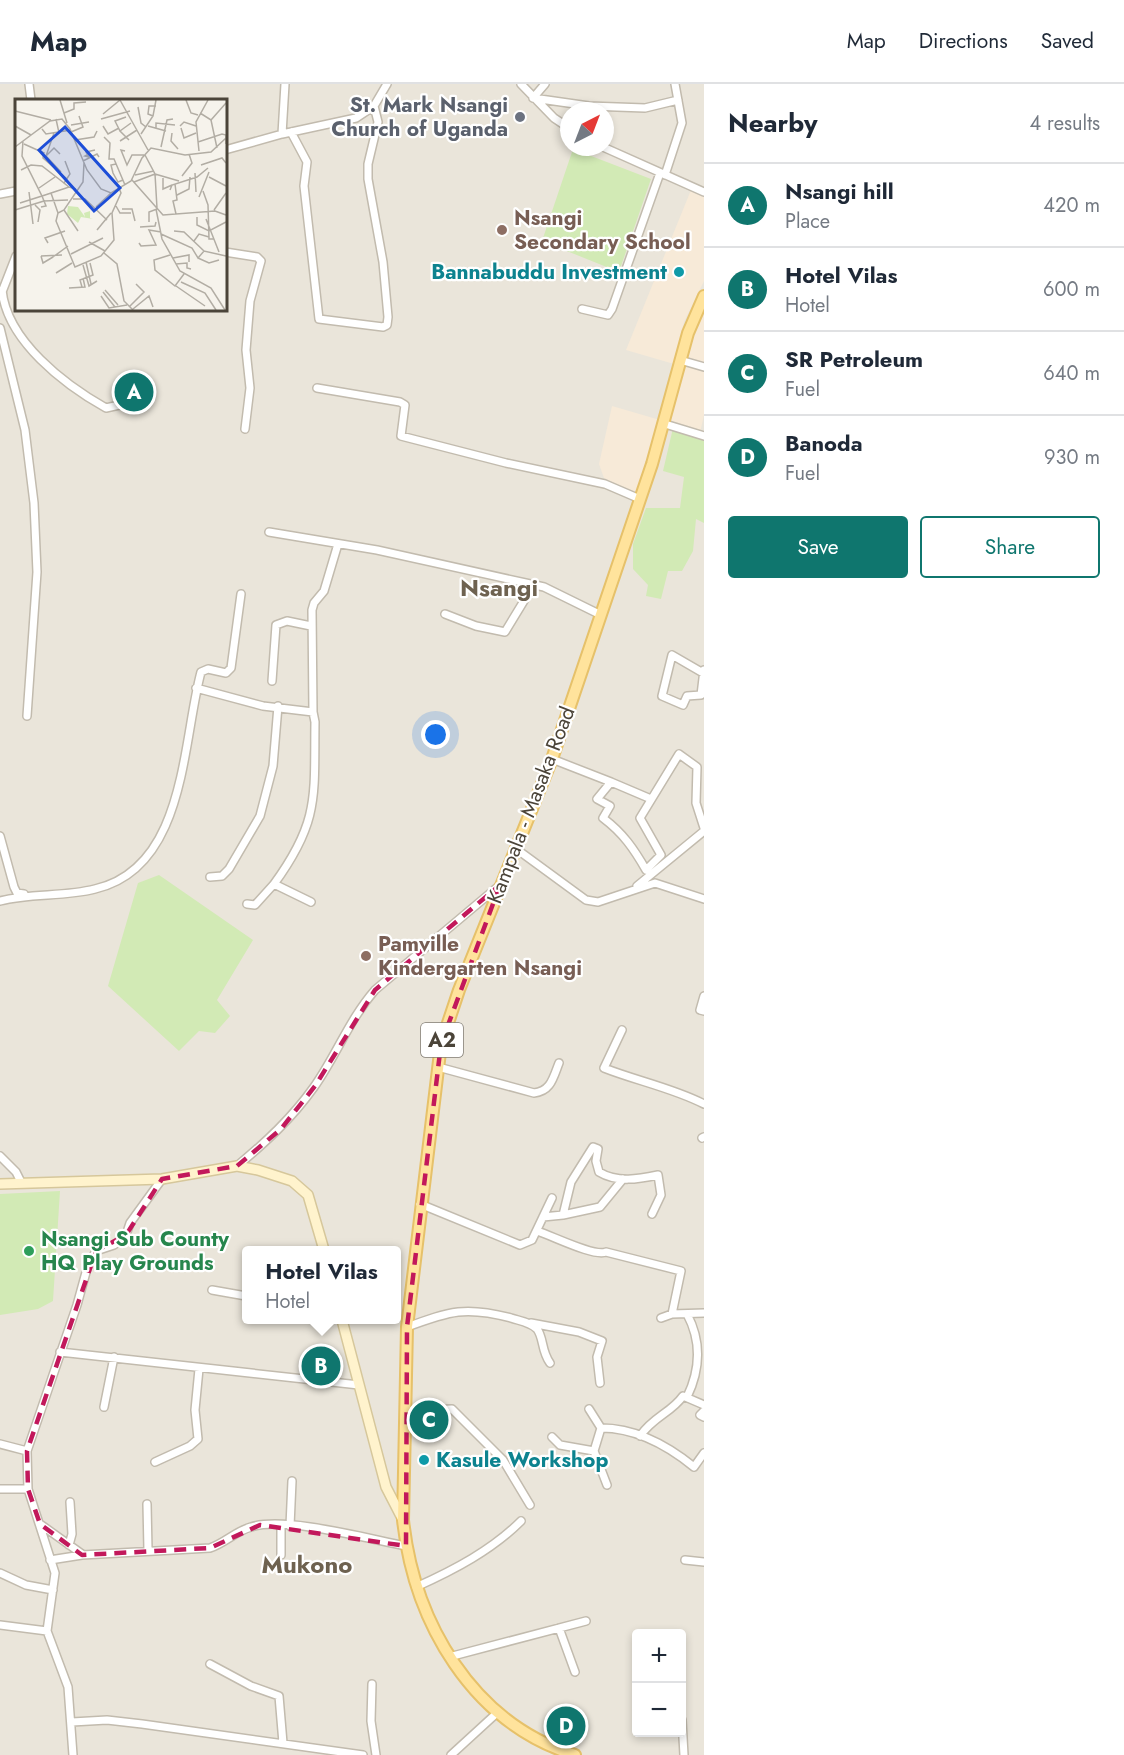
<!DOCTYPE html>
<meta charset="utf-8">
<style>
:root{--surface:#fff;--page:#f2f2f3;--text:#1f2937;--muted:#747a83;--line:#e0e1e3;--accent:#0f766e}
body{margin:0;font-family:Jost,sans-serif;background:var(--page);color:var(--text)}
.controls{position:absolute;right:18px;bottom:18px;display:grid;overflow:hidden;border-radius:6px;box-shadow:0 3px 9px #0003}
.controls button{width:54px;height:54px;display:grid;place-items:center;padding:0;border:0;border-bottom:2px solid var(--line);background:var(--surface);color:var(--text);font:30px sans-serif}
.compass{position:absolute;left:560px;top:18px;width:54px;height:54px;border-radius:50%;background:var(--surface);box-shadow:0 3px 9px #0003;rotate:42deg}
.you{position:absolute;left:436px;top:651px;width:21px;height:21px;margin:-15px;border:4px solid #fff;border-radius:50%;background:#1a73e8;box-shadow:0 0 0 9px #1a73e833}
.badge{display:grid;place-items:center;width:39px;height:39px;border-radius:50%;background:var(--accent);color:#fff;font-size:20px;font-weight:700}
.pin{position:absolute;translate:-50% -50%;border:3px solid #fff;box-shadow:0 2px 6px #0006}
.popup{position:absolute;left:242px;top:1162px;width:159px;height:78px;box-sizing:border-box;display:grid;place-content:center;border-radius:6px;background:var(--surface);filter:drop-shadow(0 2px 4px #0005);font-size:20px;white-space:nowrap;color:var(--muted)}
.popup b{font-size:22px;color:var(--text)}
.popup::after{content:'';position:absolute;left:50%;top:100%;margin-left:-12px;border:12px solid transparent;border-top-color:var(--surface)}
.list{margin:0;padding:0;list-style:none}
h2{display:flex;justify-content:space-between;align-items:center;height:78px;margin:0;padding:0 24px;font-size:26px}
h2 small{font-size:20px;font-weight:400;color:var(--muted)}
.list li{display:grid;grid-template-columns:39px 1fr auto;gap:18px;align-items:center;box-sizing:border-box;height:84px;padding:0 24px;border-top:2px solid var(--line)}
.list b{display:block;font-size:22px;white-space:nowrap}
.list p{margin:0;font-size:20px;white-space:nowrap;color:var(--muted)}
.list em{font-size:20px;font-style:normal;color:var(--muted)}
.actions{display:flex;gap:12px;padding:18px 24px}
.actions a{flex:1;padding:14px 0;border:2px solid var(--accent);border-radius:6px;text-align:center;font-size:21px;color:var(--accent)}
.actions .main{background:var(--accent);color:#fff}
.map{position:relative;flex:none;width:704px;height:1671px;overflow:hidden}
header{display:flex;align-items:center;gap:36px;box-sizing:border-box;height:84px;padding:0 30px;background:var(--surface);border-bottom:2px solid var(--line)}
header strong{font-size:28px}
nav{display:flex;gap:33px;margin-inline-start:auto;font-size:21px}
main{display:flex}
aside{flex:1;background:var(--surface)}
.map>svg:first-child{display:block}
</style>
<header>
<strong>Map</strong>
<nav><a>Map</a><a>Directions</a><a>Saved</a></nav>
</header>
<main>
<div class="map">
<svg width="704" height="1671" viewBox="0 0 704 1671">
<rect width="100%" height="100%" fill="#f6f3ec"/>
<path fill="#eae5da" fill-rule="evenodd" d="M0,0H704V1671H0ZM16,16H225V225H16ZM569,27H605V63H569ZM246,1166H396V1236H246ZM636,1550H682V1648H636Z"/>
<path fill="#f7ead8" d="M691,106L704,113V197L684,238L674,280L626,266Z
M704,223V331L700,349L669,337L686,276Z
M612,322L660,336L636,410L604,394L599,380Z"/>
<path fill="#d2eab5" d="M573,65L651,95L619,188L542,157Z
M673,344L704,353V439L696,435L693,467L682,487H668L661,515L646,512L648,501L633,485V460L646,424H680L684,393L663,387Z
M159,791L253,856L217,916L230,932L215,949L199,947L179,967L108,902L138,799Z
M60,1107L53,1217L38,1225L0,1231V1110Z"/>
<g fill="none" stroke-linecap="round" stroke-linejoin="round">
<g stroke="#c2bbae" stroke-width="10">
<path id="street" d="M29,0L31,16
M521,0L554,34L569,44
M533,14L589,22L645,24L678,16
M533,14L545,0
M291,48L307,78L304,102L319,235L383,243L387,241L388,233L383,178L368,95V80L378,38L374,22
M282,50L285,0
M603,63L704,108
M225,66L282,50L356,34L374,22L387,0
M665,91L682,39L675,0
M0,110L16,107
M225,168L257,173L261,177L250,217L246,266L250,304L245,345
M2,206C7,257 65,301 106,324L128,319
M2,208L16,172
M582,225L608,231L612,225L660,89
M0,244L25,346L34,419L37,488L27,632
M680,276L704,283
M317,304L400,318L405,321L401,352L506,379L605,400L640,415
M665,340L704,352
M269,448L377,466L544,503L601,531
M445,530L476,542L505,548L533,502
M703,589L672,571L662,612L683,621L687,612L701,611L704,586
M272,597L276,541L287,537L311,542
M196,604L263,622L313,628
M552,675L611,698
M651,715L611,698L597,715L610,722L603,734C623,749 634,765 646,786L661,771L640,734L679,670L697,683L696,719L704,744
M0,752L14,803L17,809L24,810
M515,764L586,816L598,818L655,799L704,815
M210,793L222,792L229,785L260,732L273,682L278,622
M637,802L704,747
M0,817C31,809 64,813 95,805C186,784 182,659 201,588L208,585L226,589L231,584L241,510
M311,818L274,800C320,737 314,712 315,638L313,628L312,526L314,519L324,507L338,460
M247,820L255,821L274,800
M704,912L700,926L704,927
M622,946L604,984C637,997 673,1004 704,1020
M438,983L534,1009C551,1007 553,994 559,979
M702,1054L704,1053
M0,1072L16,1088L21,1098
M237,1082C266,1058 292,1034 314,1003C336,972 349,936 375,906L500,801
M420,1120L520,1161L532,1156L552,1114
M563,1131L600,1123L623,1095
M543,1133L563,1131L571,1098L593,1063L598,1065L596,1077L599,1088C617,1099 639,1095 658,1091L661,1111L652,1130
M537,1147C553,1152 594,1173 606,1168L681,1187L672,1230
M212,1206L246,1212
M661,1234L672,1230L704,1229
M531,1239L579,1248L602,1257L597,1273L600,1299
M407,1243C450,1227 466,1222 511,1234C520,1237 530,1238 537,1245C544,1254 541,1267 550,1279
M60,1268L359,1301
M687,1313C700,1286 702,1258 687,1230
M104,1323L114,1273
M589,1325L601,1344L594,1367L607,1401
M405,1327L452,1325L503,1376L530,1421
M704,1327L700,1331L704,1333
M601,1344C636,1344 667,1361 694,1383L704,1369
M640,1352C654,1332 671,1329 683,1312L704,1321
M552,1353L560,1361L594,1367
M0,1360L27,1367L28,1405L55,1489L47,1547L68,1603L73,1671
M27,1367L77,1221L88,1181L96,1167L114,1161L126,1151L130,1139L162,1095
M155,1378L190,1362L198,1355L195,1326L199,1285
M0,1405H28
M147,1420L148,1466
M40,1440L82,1470
M281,1442V1471
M290,1442L292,1397
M69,1461L72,1450L70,1418
M50,1476L82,1471L210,1464C225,1459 236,1447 251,1443C285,1432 369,1455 406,1462
M685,1476L704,1478
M0,1489L26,1501L53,1506
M416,1503C454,1486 492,1466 521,1437
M0,1541L47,1547
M559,1544L575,1588
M449,1573L586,1537
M210,1580L251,1602L279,1612L283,1659
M372,1600L371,1637L376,1671
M682,1636L684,1671
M72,1638L107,1636L142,1640L363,1671
M451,1671L498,1628"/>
</g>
<g stroke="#d6c79b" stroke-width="12">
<path id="secondary" d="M0,1100L162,1095L237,1082L258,1086L292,1097L308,1111L324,1166
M342,1236L386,1403L403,1436"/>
</g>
<g stroke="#e6c16a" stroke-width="14">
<path id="primary" d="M575,1671C472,1639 414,1538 403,1436L407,1243L441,960L459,906L552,675L652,380L688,249L704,212"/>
</g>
<use href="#street" stroke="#fff" stroke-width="7"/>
<use href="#secondary" stroke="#fff3cd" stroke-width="9"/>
<use href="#primary" stroke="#ffe39c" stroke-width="10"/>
</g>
<path fill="none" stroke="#c2185b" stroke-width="4.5" stroke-dasharray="12 8" stroke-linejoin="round" d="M500,801L441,960L407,1243L406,1462L260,1441L210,1464L82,1471L40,1440L28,1405L27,1367L96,1167L126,1151L162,1095L237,1082L281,1045L315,1002L375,906Z"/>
<circle fill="#6b7280" stroke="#fff" stroke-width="2" cx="520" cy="33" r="6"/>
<g fill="#8d6e63" stroke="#fff" stroke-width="2">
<circle cx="502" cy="146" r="6"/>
<circle cx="366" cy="872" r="6"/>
</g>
<g fill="#0f9aa8" stroke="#fff" stroke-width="2">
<circle cx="679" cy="188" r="6"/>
<circle cx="424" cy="1376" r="6"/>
</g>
<circle fill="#2e9e5b" stroke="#fff" stroke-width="2" cx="29" cy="1167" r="6"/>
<g text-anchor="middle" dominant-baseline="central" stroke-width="4.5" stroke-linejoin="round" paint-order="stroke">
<rect fill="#fff" stroke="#817c74" stroke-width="1.5" x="421" y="939" width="42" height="34" rx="4.5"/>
<g font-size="20" font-weight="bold" fill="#4b4439">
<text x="442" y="956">A2</text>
</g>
<g font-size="21" font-weight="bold" fill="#5b616d" stroke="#fff" text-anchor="end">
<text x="508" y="21">St. Mark Nsangi<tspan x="508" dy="24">Church of Uganda</tspan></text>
</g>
<g font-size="21" font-weight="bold" fill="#785e54" stroke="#fff" text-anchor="start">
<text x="514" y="134">Nsangi<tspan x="514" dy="24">Secondary School</tspan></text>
<text x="378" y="860">Pamville<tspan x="378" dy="24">Kindergarten Nsangi</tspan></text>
</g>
<g font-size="21" font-weight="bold" fill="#0d838f" stroke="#fff" text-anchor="end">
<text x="667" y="188">Bannabuddu Investment</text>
<text x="436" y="1376" text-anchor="start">Kasule Workshop</text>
</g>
<g font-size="21" fill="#4b4439" stroke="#fff">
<text transform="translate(531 721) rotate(-69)">Kampala - Masaka Road</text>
</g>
<g font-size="21" font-weight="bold" fill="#27864d" stroke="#fff" text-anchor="start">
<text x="41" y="1155">Nsangi Sub County<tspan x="41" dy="24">HQ Play Grounds</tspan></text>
</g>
<g font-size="24" font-weight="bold" fill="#6e6250" stroke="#fff">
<text x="499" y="503">Nsangi</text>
<text x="307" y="1480">Mukono</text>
</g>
</g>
<g transform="translate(15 15)">
<rect width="212" height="212" fill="#f6f3ec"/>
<path d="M53,107L63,108L70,118L69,114L75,112V119L78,120L66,118L63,124L52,115Z" fill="#d2eab5"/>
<path fill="none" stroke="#b2ada4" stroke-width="1.5" d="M45,1L52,24M105,1L133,51M171,1L176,14L183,16M123,8L126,24L131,28M0,12L36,21M49,14L59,10V4L71,3M185,14L196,21L211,4M88,15L105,1M138,17L133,15L134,7H141M41,20L44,34L50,29M86,20L115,12M196,21L202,49M56,26L74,23M0,27L16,36M88,27L93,35L104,29M133,27L151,32M165,27L169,23L181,27M141,29V24L160,26M166,29L169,39L181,34M27,30L31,35L56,31M105,32L100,22L111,18M56,33L68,28L64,17M39,34L31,57L46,73M157,34L156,42L163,50M126,35L138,17L141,1M89,38L95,44L94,60H99L110,86M60,41L79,38L82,32M114,41L105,32L116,24M8,42L7,57L27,97L54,88L61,90M105,42L122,31M183,43L207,35L211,36V45M9,45L29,54M0,48L35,22L47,20L55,30L72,71L86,90L96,94L116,82L127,59L136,49L170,56L196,53L211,39M146,48L152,21L158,20M110,52L106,51L112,66L117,56H129M184,52L181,23L193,1M29,53L28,59L52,80M72,56L70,57L74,58L71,53L80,51M130,56L140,75L142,109M31,57L39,49L45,55M50,62L55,75L49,84L54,88M68,62L82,55L84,58M69,64L68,83L49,111L43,114L41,122L60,168L86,157L99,141L97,114L106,94L104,89M101,65L96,66L98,74L103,83L108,81M186,66L207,59L211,64M6,71L16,66L27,67L49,84M180,74L181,93M140,75L164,82M120,76L139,72M167,77L177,64L174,55M194,78L211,87M148,79V90L157,86M117,81L148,116L200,112L211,116M119,83L140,75M160,85L162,101L158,102L161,115M24,89L40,78M155,91L157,86L182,78L193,69M188,92L193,106L194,140H199M14,93L18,125M36,94L43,114M162,96L174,90L175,78M184,98L194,73M58,100H70L92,121M5,104L27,97L29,102L53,101M20,106L25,111L23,123M101,107L105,114H116M81,108L96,94M107,110H117L120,122M141,110L147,140L165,172L196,189L210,211M0,111L29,102L31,107L26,108M49,111L63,132M199,111L211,94M182,118V126L194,132L211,123M191,120L204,153M134,123V113L142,110M125,128L140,127L141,123M82,131L96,114M159,132L169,133L189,152M146,135L177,149L183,159L189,152L211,157M179,142L184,135L194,138M74,143L90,152M33,144L30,139L50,132M124,144L126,147L141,146L134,131L146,133M89,154L102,165L109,202L118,211M56,155L88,139M155,156L139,161L140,171L160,187L169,175M26,157L47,156M26,157L28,164L38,158M38,158L53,147M158,159L174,156V163M183,159L194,164L204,161M71,163L76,185M161,165L172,164V169L176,170M68,166L74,187L82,182M41,174L57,164M166,183L190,194L201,211M161,187L190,207M67,188L65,181L78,176L75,164M54,189L70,188L68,179M90,191L103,206M88,193L100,208M86,197L94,209L112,206M115,207L129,193L121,185M118,210L134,197L138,208"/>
<path fill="#1d4ed8" fill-opacity="0.15" stroke="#1d4ed8" stroke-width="3" d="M50,28L105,89L79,112L24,51Z"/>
<rect width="212" height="212" fill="none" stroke="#4b4439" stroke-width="3"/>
</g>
</svg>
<div class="controls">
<button>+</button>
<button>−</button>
</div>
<svg class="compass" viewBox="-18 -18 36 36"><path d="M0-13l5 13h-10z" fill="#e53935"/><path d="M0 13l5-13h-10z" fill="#747a83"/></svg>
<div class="you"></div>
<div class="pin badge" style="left:134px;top:308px">A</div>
<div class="pin badge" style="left:321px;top:1282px">B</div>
<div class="popup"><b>Hotel Vilas</b>Hotel</div>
<div class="pin badge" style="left:429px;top:1336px">C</div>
<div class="pin badge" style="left:566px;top:1642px">D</div>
</div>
<aside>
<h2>Nearby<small>4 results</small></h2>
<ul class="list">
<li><span class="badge">A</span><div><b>Nsangi hill</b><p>Place</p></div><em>420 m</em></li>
<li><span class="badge">B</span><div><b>Hotel Vilas</b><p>Hotel</p></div><em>600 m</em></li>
<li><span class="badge">C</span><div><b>SR Petroleum</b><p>Fuel</p></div><em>640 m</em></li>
<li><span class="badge">D</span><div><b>Banoda</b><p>Fuel</p></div><em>930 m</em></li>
</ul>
<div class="actions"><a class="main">Save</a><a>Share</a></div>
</aside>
</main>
